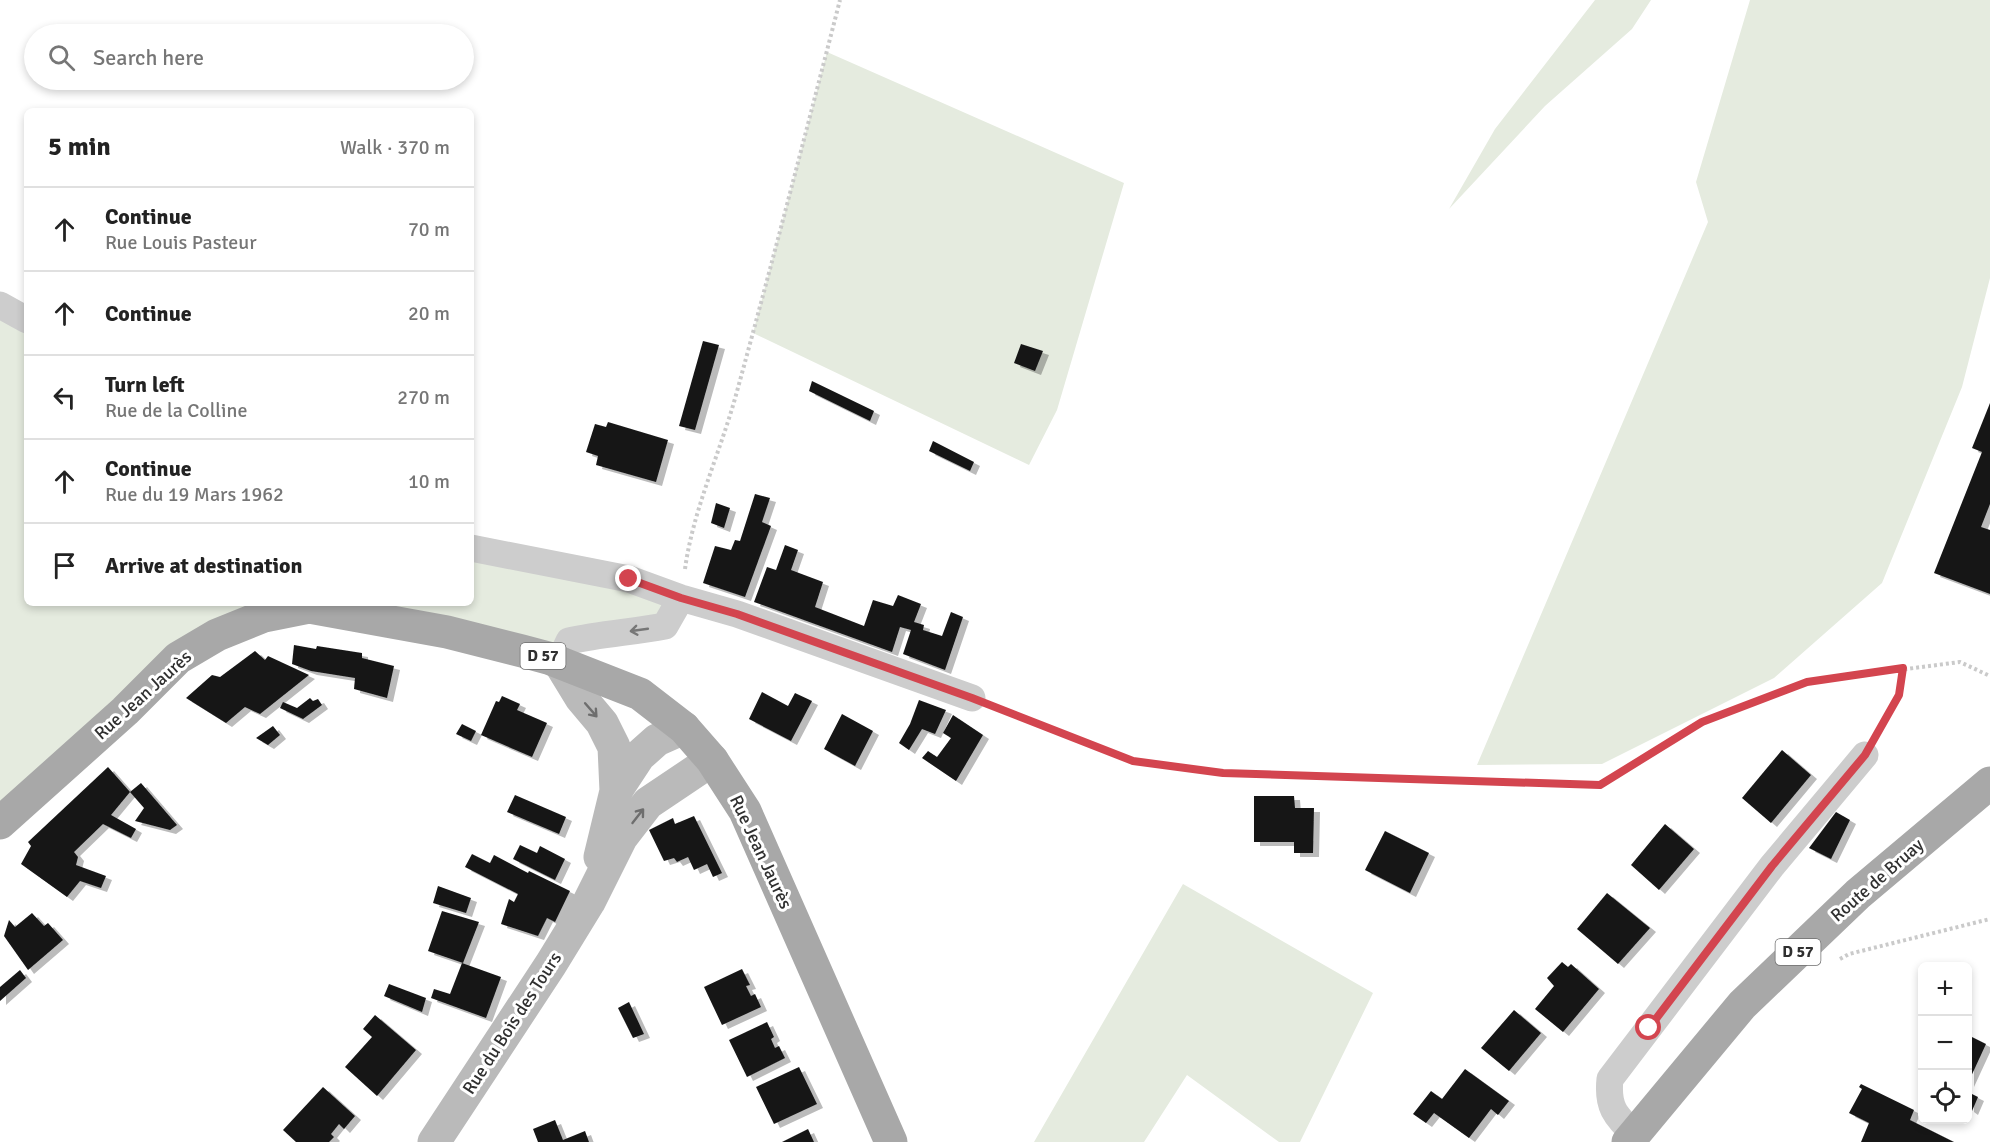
<!DOCTYPE html>
<meta charset="utf-8">
<style>
:root{--surface:#fff;--page:#f2f2f2;--text:#222;--muted:#767676;--line:#e0e0e0}
body{margin:0;font-family:Signika,sans-serif;background:var(--page);color:var(--text)}
.controls{position:absolute;right:18px;bottom:18px;display:grid;overflow:hidden;border-radius:9px;box-shadow:0 3px 9px #0003}
.controls button{width:54px;height:54px;display:grid;place-items:center;padding:0;border:0;border-bottom:2px solid var(--line);background:var(--surface);color:var(--text);font:30px sans-serif}
.stop{position:absolute;width:18px;height:18px;margin:-14px;border:4px solid #d3454f;border-radius:50%;background:#fff}
.stop.end{background:#d3454f;border-color:#fff;box-shadow:0 2px 6px #0008}
.list{margin:0;padding:0;list-style:none}
h2{display:flex;justify-content:space-between;align-items:center;height:78px;margin:0;padding:0 24px;font-size:26px}
h2 small{font-size:20px;font-weight:400;color:var(--muted)}
.list li{display:grid;grid-template-columns:39px 1fr auto;gap:18px;align-items:center;box-sizing:border-box;height:84px;padding:0 24px;border-top:2px solid var(--line)}
.list b{display:block;font-size:22px;white-space:nowrap}
.list p{margin:0;font-size:20px;white-space:nowrap;color:var(--muted)}
.list em{font-size:20px;font-style:normal;color:var(--muted)}
.icon{flex:none;width:33px;height:33px;fill:none;stroke:currentColor;stroke-width:2;stroke-linecap:round;stroke-linejoin:round}
.map{position:relative;flex:none;width:1990px;height:1142px;overflow:hidden}
.search{position:absolute;background:var(--surface);box-shadow:0 3px 9px #0003;left:24px;top:24px;width:450px;height:66px;display:flex;align-items:center;gap:15px;box-sizing:border-box;padding:0 21px;border-radius:33px;color:var(--muted);font-size:22px}
.panel{position:absolute;background:var(--surface);box-shadow:0 3px 9px #0003;left:24px;top:108px;width:450px;height:498px;border-radius:9px}
.map>svg:first-child{display:block}
</style>
<div class="map">
<svg width="1990" height="1142" viewBox="0 0 1990 1142">
<defs>
<filter id="shadow"><feDropShadow dx="6" dy="4" stdDeviation="0" flood-color="#0004"/></filter>
</defs>
<rect width="100%" height="100%" fill="#fff"/>
<path fill="#e5ebdf" d="M1595,0H1651L1632,29L1545,106L1449,209L1495,129Z
M1750,0H1990V278L1962,387L1882,583L1774,678L1602,764L1477,765L1708,222L1696,182Z
M827,52L1124,183L1057,410L1029,465L753,333Z
M0,305L27,320V603H471V548L681,598L665,626L595,635L559,662L309,607L217,635L0,823Z
M1183,884L1373,993L1300,1142H1279L1187,1075L1144,1142H1034Z"/>
<path fill="#171717" filter="url(#shadow)" d="M703,341L719,345L695,430L679,426Z
M1021,344L1043,351L1035,371L1014,363Z
M812,381L874,411L870,421L809,391Z
M1990,403V504L1981,527L1990,530V594L1934,573L1982,452L1972,448Z
M608,422L668,440L656,482L596,465L598,456L586,452L595,424L606,427Z
M933,441L974,462L970,471L929,451Z
M755,494L770,498L762,522L771,526L745,597L703,583L715,546L731,550L735,540L740,541Z
M716,503L730,508L724,528L711,523Z
M785,545L798,550L791,570L823,582L815,607L864,626L873,600L893,606L898,595L921,604L914,622L924,625L923,630L942,636L951,612L963,617L945,670L903,654L911,630L900,627L892,652L754,602L767,567L776,570Z
M294,645L316,649L317,646L362,653V658L394,666L387,698L354,689L355,678L311,671L292,664Z
M255,651L265,660L268,656L309,675L260,714L245,707L226,723L186,698L212,675L220,677Z
M762,692L788,706L795,693L812,701L791,741L749,719Z
M502,696L520,704L517,710L547,723L532,757L481,735L496,701L499,702Z
M310,698L313,701L318,699L322,705L303,719L280,708L283,702L297,708Z
M919,700L946,710L935,734L922,729L909,750L899,743L910,724Z
M842,714L873,731L855,766L824,749Z
M953,715L983,735L956,781L922,758L928,751L937,757L951,738L943,733Z
M462,724L476,731L471,741L456,734Z
M273,726L280,735L268,745L256,738Z
M1782,750L1811,775L1771,823L1742,798Z
M108,767L130,792L111,815L136,829L131,838L103,824L74,852L78,857L76,865L106,876L101,888L80,881L67,897L21,864L31,846L28,842Z
M141,783L177,825L170,830L135,821L144,808L130,792Z
M515,795L566,817L559,834L507,812Z
M1254,796H1294L1295,808H1314L1313,853H1294V842H1254Z
M1836,812L1850,820L1831,859L1809,848Z
M694,816L722,873L713,877L707,864L694,870L688,857L677,862L674,858L664,861L649,830L673,818L675,824Z
M1665,824L1694,849L1659,890L1631,865Z
M1385,831L1429,853L1410,893L1365,870Z
M520,845L537,853L540,846L565,859L555,880L513,859Z
M472,854L490,863L494,855L528,873L529,871L570,891L555,922L547,918L538,936L501,924L509,899L514,902L518,894L465,867Z
M438,886L471,898L466,913L433,903Z
M1607,893L1650,928L1618,964L1577,929Z
M442,911L479,922L463,963L428,951Z
M32,913L44,926L48,923L63,940L28,970L4,936L9,920L15,927Z
M1562,962L1568,967L1571,964L1599,989L1563,1032L1535,1009L1554,986L1547,978Z
M462,963L501,977L486,1018L431,998L434,989L450,994Z
M742,969L750,985L746,986L751,996L755,994L761,1007L722,1025L704,987Z
M20,970L26,978L0,1001V987Z
M389,984L426,998L422,1012L384,996Z
M629,1002L644,1034L633,1038L618,1008Z
M1514,1010L1541,1033L1509,1071L1481,1048Z
M375,1015L416,1050L377,1096L345,1067L372,1037L363,1029Z
M767,1022L774,1037L771,1039L775,1048L779,1046L785,1058L747,1077L729,1040Z
M1968,1035L1986,1044L1968,1083Z
M799,1067L817,1104L774,1124L756,1087Z
M1465,1069L1509,1101L1498,1115L1491,1109L1469,1138L1434,1113L1426,1123L1413,1114L1431,1091L1442,1099Z
M1861,1084L1914,1110L1910,1120L1954,1142H1861L1869,1123L1849,1113L1862,1089L1859,1087Z
M323,1087L355,1116L344,1129L339,1124L331,1134L334,1137L329,1142H296L283,1130Z
M1968,1092L1978,1097L1972,1111L1968,1108Z
M555,1120L563,1140L585,1131L589,1142H538L533,1129Z
M808,1129L814,1142H782Z"/>
<g fill="none" stroke-linecap="round" stroke-linejoin="round">
<path stroke="#cacaca" stroke-width="4" stroke-dasharray="3 3" stroke-linecap="butt" d="M685,569C693,510 720,453 736,395C772,264 806,132 840,0
M999,709L1133,761L1223,773L1600,785L1702,722L1807,682L1960,662L1990,676
M1879,731L1899,695L1903,668
M1840,959L1849,954L1990,919"/>
<path stroke="#cdcdcd" stroke-width="27" d="M0,305L27,320
M471,548L629,579L681,598L737,614L972,698
M559,662L569,641C600,634 633,632 665,626L681,598
M1634,1134C1615,1115 1607,1107 1610,1079L1772,866L1865,755"/>
<path stroke="#bababa" stroke-width="33" d="M559,662L581,698L602,723L614,747L616,791
M600,857L616,791L639,756L657,740L684,728
M434,1142L551,964L589,902L621,838L648,803L712,760"/>
<path stroke="#a8a8a8" stroke-width="33" d="M0,823L125,711L178,658L217,635L264,616L309,607L447,632L522,651L548,658L640,694L684,728L712,760L745,811L891,1142
M1628,1142L1742,1005L1858,894L1990,783"/>
</g>
<defs><path id="oneway-shaft" d="M-6 0H5M1.5-3L5.5 0L1.5 3" fill="none" stroke-width="1.6" stroke-linecap="round" stroke-linejoin="round" transform="scale(1.5)"/></defs>
<use stroke="#777" href="#oneway-shaft" transform="translate(639 630) rotate(172)"/>
<g stroke="#6e6e6e">
<use href="#oneway-shaft" transform="translate(591 710) rotate(49)"/>
<use href="#oneway-shaft" transform="translate(638 816) rotate(-52)"/>
</g>
<g fill="none" stroke-linecap="round" stroke-linejoin="round">
<path stroke="#d3454f" stroke-width="8" d="M629,579L681,598L737,614L972,698L1133,761L1223,773L1600,785L1702,722L1807,682L1903,668L1899,695L1865,755L1772,866L1649,1028"/>
</g>
<g text-anchor="middle" dominant-baseline="central" stroke-width="6" stroke-linejoin="round" paint-order="stroke">
<g fill="#fff" stroke="#6e6e6e" stroke-width="1.5">
<rect x="520.5" y="643" width="45" height="26" rx="4.5"/>
<rect x="1775.5" y="939" width="45" height="26" rx="4.5"/>
</g>
<g font-size="16" font-weight="bold" fill="#303030">
<text x="543" y="656">D 57</text>
<text x="1798" y="952">D 57</text>
</g>
<g font-size="18" fill="#303030" stroke="#fff">
<text transform="translate(143 695) rotate(-42)">Rue Jean Jaurès</text>
<text transform="translate(761 852) rotate(65)">Rue Jean Jaurès</text>
<text transform="translate(1877 880) rotate(-41)">Route de Bruay</text>
<text transform="translate(512 1023) rotate(-57)">Rue du Bois des Tours</text>
</g>
</g>
</svg>
<div class="controls">
<button>+</button>
<button>−</button>
<button><svg class="icon" aria-label="locate" viewBox="0 0 24 24"><circle cx="12" cy="12" r="6"/><path d="M12 2v4M12 18v4M2 12h4M18 12h4"/></svg></button>
</div>
<div class="stop" style="left:1649px;top:1028px"></div>
<div class="stop end" style="left:629px;top:579px"></div>
<div class="search"><svg class="icon" aria-label="search" viewBox="0 0 24 24"><circle cx="10" cy="10" r="6"/><path d="M15 15l6 6"/></svg>Search here</div>
<section class="panel">
<h2>5 min<small>Walk · 370 m</small></h2>
<ul class="list">
<li><svg class="icon" aria-label="ahead" viewBox="0 0 24 24"><path d="M12 20V5M6 11l6-6 6 6"/></svg><div><b>Continue</b><p>Rue Louis Pasteur</p></div><em>70 m</em></li>
<li><svg class="icon" aria-label="ahead" viewBox="0 0 24 24"><path d="M12 20V5M6 11l6-6 6 6"/></svg><div><b>Continue</b></div><em>20 m</em></li>
<li><svg class="icon" aria-label="left" viewBox="0 0 24 24"><path d="M17 20v-9H6M10 6l-5 5 5 5"/></svg><div><b>Turn left</b><p>Rue de la Colline</p></div><em>270 m</em></li>
<li><svg class="icon" aria-label="ahead" viewBox="0 0 24 24"><path d="M12 20V5M6 11l6-6 6 6"/></svg><div><b>Continue</b><p>Rue du 19 Mars 1962</p></div><em>10 m</em></li>
<li><svg class="icon" aria-label="arrive" viewBox="0 0 24 24"><path d="M6 21V4h12l-3 4 3 4H6"/></svg><div><b>Arrive at destination</b></div></li>
</ul>
</section>
</div>
